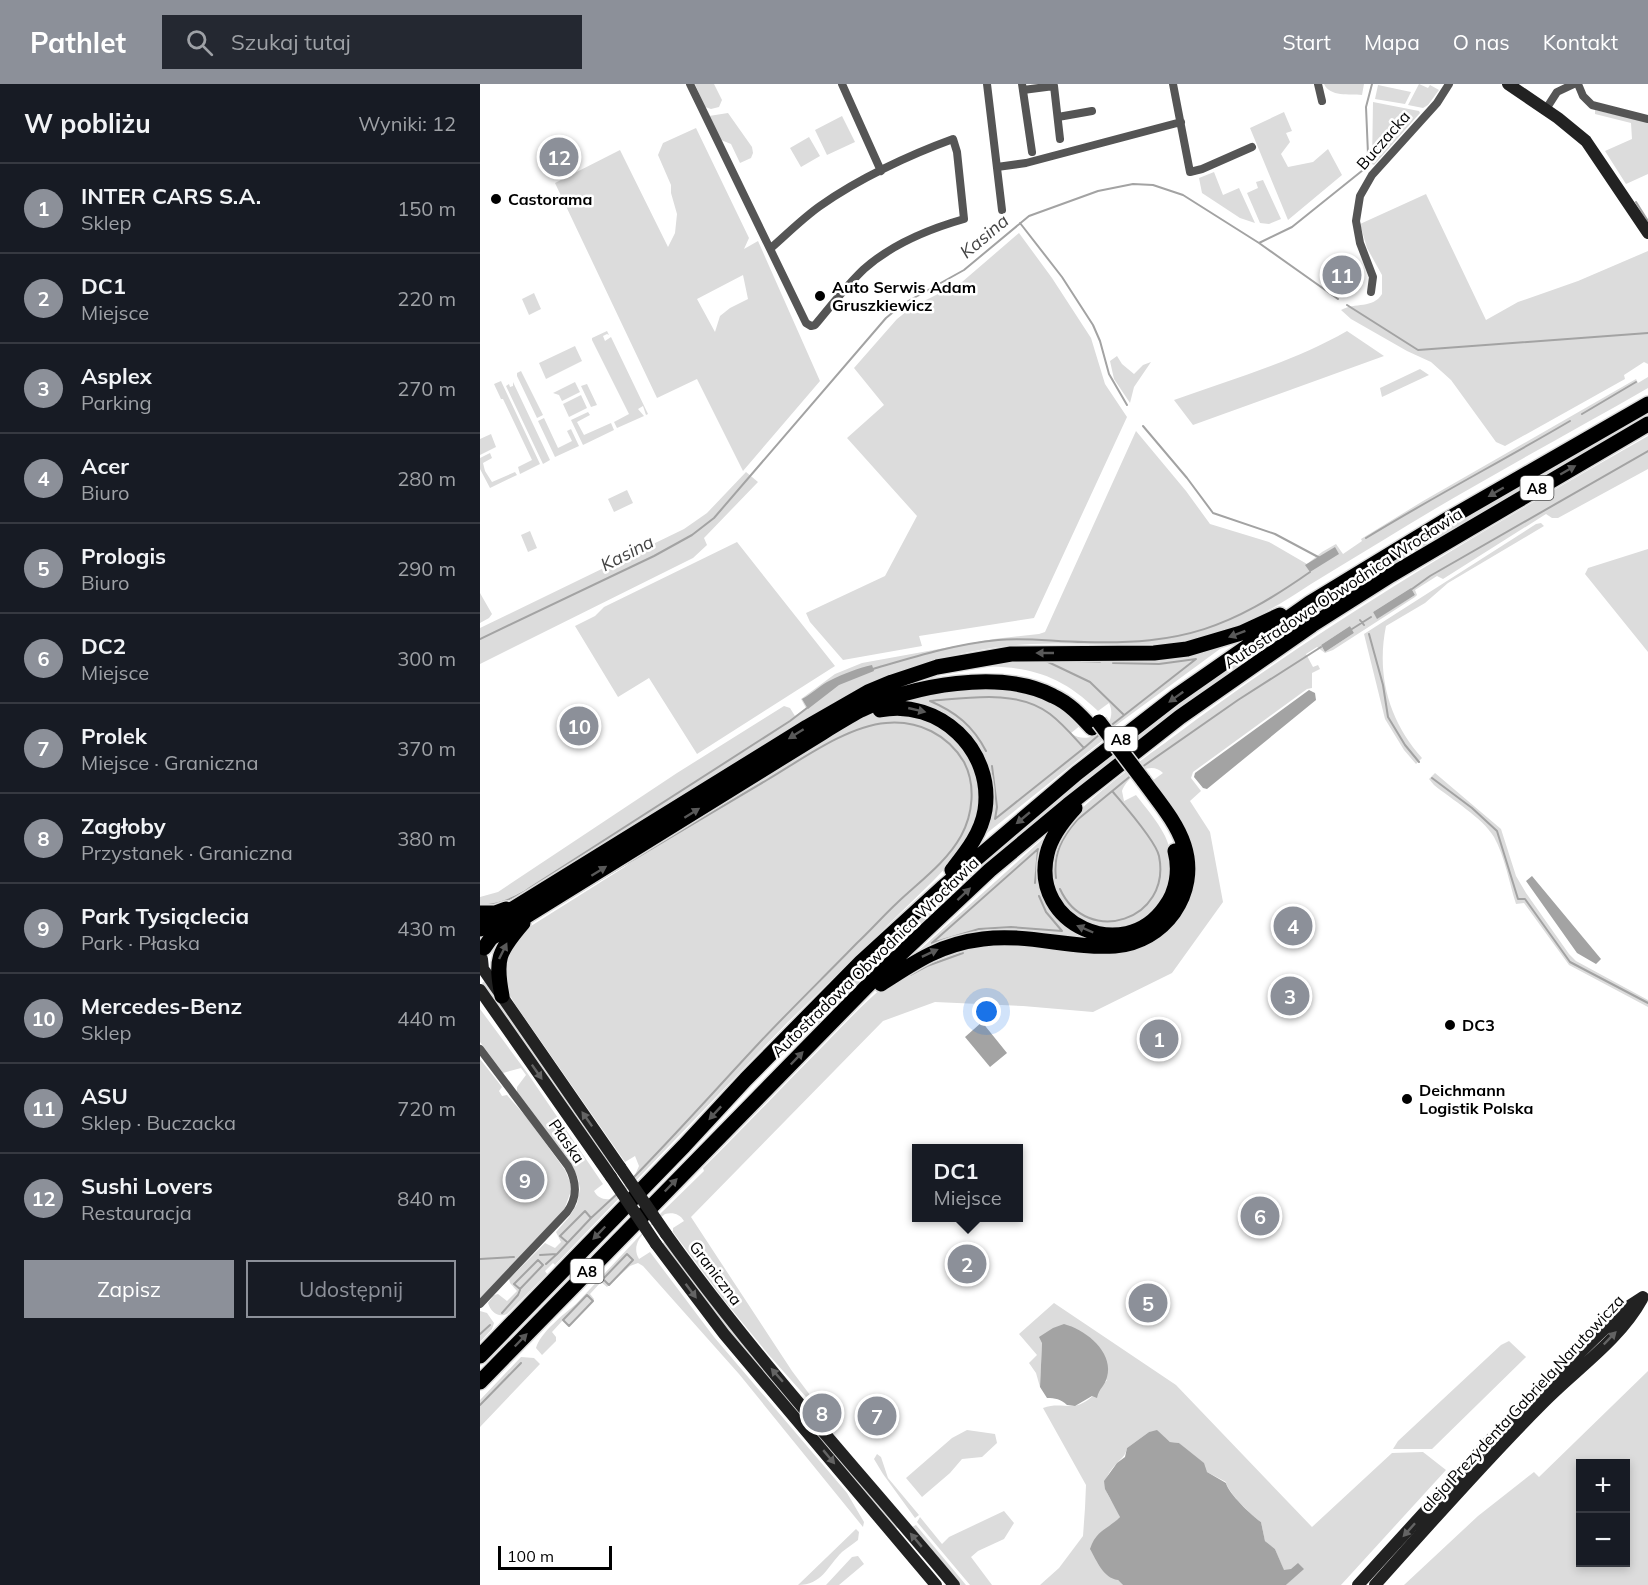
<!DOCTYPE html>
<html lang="pl">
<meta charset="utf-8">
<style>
:root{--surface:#171b24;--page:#242831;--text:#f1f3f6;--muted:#9ea1a6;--line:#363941;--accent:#8c9099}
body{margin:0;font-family:Mulish,sans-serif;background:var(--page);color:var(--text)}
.controls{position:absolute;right:18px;bottom:18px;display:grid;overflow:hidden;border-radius:0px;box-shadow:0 3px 9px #0003}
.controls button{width:54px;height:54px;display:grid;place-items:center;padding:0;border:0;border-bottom:2px solid var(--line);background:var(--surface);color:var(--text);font:30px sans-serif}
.scale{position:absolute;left:18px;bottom:15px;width:114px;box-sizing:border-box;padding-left:6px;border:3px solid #000;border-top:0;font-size:16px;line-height:21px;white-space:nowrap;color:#000;-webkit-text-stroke:4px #fff;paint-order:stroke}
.you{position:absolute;left:507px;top:928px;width:21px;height:21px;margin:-15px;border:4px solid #fff;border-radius:50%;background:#1a73e8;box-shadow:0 0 0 9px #1a73e833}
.badge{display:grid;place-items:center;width:39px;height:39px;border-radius:50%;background:var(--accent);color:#fff;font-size:20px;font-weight:700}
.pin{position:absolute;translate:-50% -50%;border:3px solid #fff;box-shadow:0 2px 6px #0006}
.popup{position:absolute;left:432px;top:1060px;width:111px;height:78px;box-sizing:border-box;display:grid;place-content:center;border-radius:0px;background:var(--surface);filter:drop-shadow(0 2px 4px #0005);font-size:20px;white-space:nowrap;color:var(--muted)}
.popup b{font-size:22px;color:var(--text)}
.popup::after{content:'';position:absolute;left:50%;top:100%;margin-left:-12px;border:12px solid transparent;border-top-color:var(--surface)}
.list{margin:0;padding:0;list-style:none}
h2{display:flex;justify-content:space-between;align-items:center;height:78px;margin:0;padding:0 24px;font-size:26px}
h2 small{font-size:20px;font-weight:400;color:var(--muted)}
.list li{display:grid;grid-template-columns:39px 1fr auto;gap:18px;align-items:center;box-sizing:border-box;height:90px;padding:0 24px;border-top:2px solid var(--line)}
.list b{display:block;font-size:22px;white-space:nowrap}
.list p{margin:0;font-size:20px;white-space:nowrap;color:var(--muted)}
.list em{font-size:20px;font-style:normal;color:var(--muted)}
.actions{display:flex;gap:12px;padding:18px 24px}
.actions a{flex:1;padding:14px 0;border:2px solid var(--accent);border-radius:0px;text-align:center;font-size:21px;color:var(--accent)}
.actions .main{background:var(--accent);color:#fff}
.icon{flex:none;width:33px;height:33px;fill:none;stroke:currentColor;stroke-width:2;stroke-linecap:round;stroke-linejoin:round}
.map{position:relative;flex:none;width:1168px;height:1501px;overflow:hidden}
header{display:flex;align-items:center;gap:36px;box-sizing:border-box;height:84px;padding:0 30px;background:var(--accent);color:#fff}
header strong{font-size:28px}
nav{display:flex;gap:33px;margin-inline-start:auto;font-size:21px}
.search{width:420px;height:54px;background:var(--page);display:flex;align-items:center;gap:15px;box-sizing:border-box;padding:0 21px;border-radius:0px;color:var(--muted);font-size:22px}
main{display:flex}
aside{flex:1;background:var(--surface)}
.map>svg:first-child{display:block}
</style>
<header>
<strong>Pathlet</strong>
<div class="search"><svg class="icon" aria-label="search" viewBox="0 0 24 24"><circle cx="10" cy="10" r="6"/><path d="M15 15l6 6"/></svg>Szukaj tutaj</div>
<nav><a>Start</a><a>Mapa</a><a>O nas</a><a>Kontakt</a></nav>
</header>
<main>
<aside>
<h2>W pobliżu<small>Wyniki: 12</small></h2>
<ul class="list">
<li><span class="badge">1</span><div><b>INTER CARS S.A.</b><p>Sklep</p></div><em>150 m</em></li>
<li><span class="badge">2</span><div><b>DC1</b><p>Miejsce</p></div><em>220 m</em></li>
<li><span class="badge">3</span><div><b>Asplex</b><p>Parking</p></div><em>270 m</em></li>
<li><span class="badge">4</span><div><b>Acer</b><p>Biuro</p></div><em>280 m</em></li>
<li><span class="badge">5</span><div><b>Prologis</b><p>Biuro</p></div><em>290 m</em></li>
<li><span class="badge">6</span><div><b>DC2</b><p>Miejsce</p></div><em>300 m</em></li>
<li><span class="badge">7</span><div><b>Prolek</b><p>Miejsce · Graniczna</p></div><em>370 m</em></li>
<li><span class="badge">8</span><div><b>Zagłoby</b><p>Przystanek · Graniczna</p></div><em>380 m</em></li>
<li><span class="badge">9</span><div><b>Park Tysiąclecia</b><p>Park · Płaska</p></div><em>430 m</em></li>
<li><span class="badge">10</span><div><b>Mercedes-Benz</b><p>Sklep</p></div><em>440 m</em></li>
<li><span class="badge">11</span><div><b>ASU</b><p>Sklep · Buczacka</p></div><em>720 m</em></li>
<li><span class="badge">12</span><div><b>Sushi Lovers</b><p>Restauracja</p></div><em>840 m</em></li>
</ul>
<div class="actions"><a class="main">Zapisz</a><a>Udostępnij</a></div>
</aside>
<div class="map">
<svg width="1168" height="1501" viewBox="0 0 1168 1501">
<rect width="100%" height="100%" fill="#fff"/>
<path fill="#dcdcdc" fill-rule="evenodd" d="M215,0H234L242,16L239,23L231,25L225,23Z
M844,0H884L882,11C869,10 850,13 844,0Z
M939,0L948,4L950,1L959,6L948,21L943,24L928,21Z
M898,1L931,8L925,20L895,15Z
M893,18L939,27L940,29L894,81L892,80Z
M1115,26L1168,38V90L1146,100L1125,67L1152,55L1151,39L1115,30Z
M804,28L812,47L806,49L810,58L801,70L808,83L833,78L848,65L862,91L808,136L770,44Z
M248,29L272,63L273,69L271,74L260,79L251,60L241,56L229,32Z
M362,32L375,58L347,71L335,46Z
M216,44L269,154L264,165L278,157L340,297L263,387L217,295L177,314L75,99L140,66L188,163L195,149L197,130L191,109V101L178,71L183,59ZM263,191L268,215L250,224L240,232L235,248L217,215Z
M329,53L340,72L321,83L310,64Z
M734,88L743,111L759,104L775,139L760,134L722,109L719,94Z
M783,96L801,135L789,140L780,139L767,109L778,104L776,98Z
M946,110L1006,236L1038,218L1098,197L1168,167V280L1164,278L1144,291L1145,295L1025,362L1016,358L971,296L951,278L927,267L871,235L861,226C875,218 893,225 902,210V191L887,164L880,140Z
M539,149L572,194L611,254L625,300L647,333L554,534L439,552L442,562L363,576L330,538L326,529L405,492L437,432L367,354L404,321L374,284L417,235L432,223L482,198Z
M54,209L61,225L49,231L42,215Z
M127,247L129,251L127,250L123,252L125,257L131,253L168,330L166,331L163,322L158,325L164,332L137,344L134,338L149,330L112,256V254Z
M867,247L904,272L713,341L694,316C752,295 813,278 867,247Z
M95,262L102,277L66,295L59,279Z
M637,272L642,280L654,290L663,281L671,278L654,303L650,319L634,295L630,277Z
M940,285L949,291L902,313L900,304Z
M41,287L63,331L57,334L37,292V289Z
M1168,293V304C1088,350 1007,393 928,441C896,461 863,480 831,500C800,520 771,539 735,550C674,568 613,557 551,560C480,564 414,585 353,618L52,808L48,804C33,812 18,822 0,821V813L18,808L197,689L304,622L310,624L315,632L326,624L321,615L355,590L382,579L514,555L559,550L565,548L656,347L706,407L730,440L789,458L827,480L842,468L856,460L863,470L882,457L881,455L943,417L1156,295L1158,299Z
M21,297L60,380L40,390L38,383L52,376L23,315H21L14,300Z
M33,298L70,376L63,380L26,302L29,300L30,303L33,302Z
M95,298L100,308L82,317L79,311L73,309Z
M107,300L117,321L111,323L101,302Z
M101,311L107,324L89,333L83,320Z
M1168,326V333L902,489L683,638L560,735L340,940L335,936C447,824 564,717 691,624C843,513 1006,420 1168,326Z
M108,328L110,331L97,338L104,351L131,339L134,346L103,361L91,336Z
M64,334L78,364L92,357L87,347L91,345L99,362L75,373L58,337Z
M11,350L16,363L0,371V355Z
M1168,352V385L1078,434H1072L1066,430L963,495L957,492L935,506L937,511L935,513L853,566L845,569L837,563L826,570L833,583L838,581L840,585L832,589V604L827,605L713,688L711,694L721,707L710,717L730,748L743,818L692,889L613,928L543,922L455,918L403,937L211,1133L312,1287L333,1315L334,1322L288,1270L243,1215L193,1148V1144L204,1137C200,1130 193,1128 185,1130C172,1141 148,1157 159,1175L170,1168L234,1253L367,1409L384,1438L383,1443L259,1290L163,1182L158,1179L150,1182L127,1203L121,1198L110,1210L114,1215L113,1217L89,1242L83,1236L72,1248L76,1253V1257L62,1271L56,1264C60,1249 84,1230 96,1220L181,1129L224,1087L223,1084C264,1044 303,1002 343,962C375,929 406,894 447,875C474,863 503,859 531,859C590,860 662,890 701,829C735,776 697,740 672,697L683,689C670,675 647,693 642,707L644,717L656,711C665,723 677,736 685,752C725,839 600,884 573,805C567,788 569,770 577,755C595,721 661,677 693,653C843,540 1005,445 1168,352ZM931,504L935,511L897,534L893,528ZM870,542L874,549L845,568L841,561Z
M10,369L12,374L3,379L5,387L12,398L35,388L37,391L10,404L0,385V374Z
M266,388L278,398L224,454L227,461L213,474L0,580V544L204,445L227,429Z
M147,406L153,419L134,428L128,415Z
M1061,439L1064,442L968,499L945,519L906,542C896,591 909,637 942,674L936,680L924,666L905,635L884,550L1056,440Z
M50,447L57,464L48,468L41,451Z
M257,458L355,582L217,670L169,594L138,613L95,542L115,532L124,523Z
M1168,465V568L1105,490L1108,484Z
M0,509L12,530L9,534L0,539Z
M748,559L631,645L633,648L502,753L501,670L421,618L445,610L523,603L568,614L601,641L591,649C609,664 640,641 629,619L618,627C571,581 535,582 474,582Z
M415,628L457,639L488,669L500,706L497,739L475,774L452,798L307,939L75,1181L73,1179L65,1187L67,1190L27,1230C18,1234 11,1228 8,1219L14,1211L18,1210L27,1217L37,1207L30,1199L29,1195L65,1159L75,1164L81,1158L76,1148L89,1133L97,1120L100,1105L98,1094L90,1078L37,1009V1003L46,991L41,984L23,989L0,958V925L48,990L123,1100L114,1107C117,1113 123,1116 130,1115L155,1091L159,1082L155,1072L145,1078L35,920C29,910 21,895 23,882C24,871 42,849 51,842L143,784L204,741L372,638L391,631Z
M955,689L1021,745L1036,792L1046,809L1089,870L1096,877L1168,916V923L1089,881L1044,819L1036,820C1029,798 1025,773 1014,753C1003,734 971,715 954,701L949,695Z
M666,705C680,724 695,742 701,765C718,828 665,862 609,858L608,856C567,852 524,845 483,853C466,856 450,864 435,870L567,751C528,851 662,893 695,811C702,794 702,775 696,758C689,739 675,723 664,707Z
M5,897L135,1084L131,1087L2,899Z
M0,975L22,1003L19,1007L22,1012L27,1011L48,1035L85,1086L90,1098L91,1107L84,1126L0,1215Z
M185,1157L419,1442L416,1445L246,1246L182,1160Z
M574,1219L696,1301L832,1443L912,1369L943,1368L966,1386L861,1501H806L823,1485L804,1487L795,1465L785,1457L781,1438C772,1432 748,1409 746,1398L727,1388L699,1359L690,1358L677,1347L669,1348L647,1364C645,1372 643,1373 637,1379C617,1401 626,1407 639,1429L640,1433L631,1442L638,1496L643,1501H560L579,1484L603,1452L605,1424L606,1401L563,1324C574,1320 581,1322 592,1322C606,1322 619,1306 627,1296L562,1259L560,1303L556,1289L549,1279L557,1271L539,1250Z
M0,1227L7,1229L14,1239L12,1245L0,1258Z
M1029,1257L1046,1273L952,1365H913L918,1357L1021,1261Z
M41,1273L54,1274L60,1280L0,1343V1316Z
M1168,1287V1501H924L998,1432L1054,1388L1059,1393ZM1100,1380H1146V1478H1100Z
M487,1346L515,1350L517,1359L502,1373L482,1375L470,1389L442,1413L426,1394L472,1354Z
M397,1370L401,1373L408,1394L439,1431L435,1434L403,1390L394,1375Z
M524,1427L534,1439L524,1455L498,1467L491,1473L512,1501H490L437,1438L440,1433L462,1460L469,1453Z
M436,1441L486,1501H480L432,1443Z
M376,1445L379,1448L378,1456C373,1460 367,1464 362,1468C347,1483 342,1501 318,1501Z
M378,1472L384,1480L359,1501H346L372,1473Z"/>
<path fill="#a3a3a3" d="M855,463L859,470L830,488L825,481Z
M931,504L935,511L897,535L893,528Z
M870,542L874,549L845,568L841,561Z
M392,581L394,587L359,601L328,625L322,615C333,609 340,601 351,596C363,590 378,584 392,581Z
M829,606L835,609L836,616L727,705L723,704L714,693L715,689Z
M1052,792L1121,875L1116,880L1097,869L1046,797Z
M502,938L527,969L510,983L485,953Z
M584,1240C606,1246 634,1268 627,1293C625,1302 619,1304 617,1314L612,1312L595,1322L587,1321C581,1315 575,1314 567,1314L560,1303L562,1259L559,1253L573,1244Z
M677,1346L690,1358L699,1359L724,1379L727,1388L746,1399C748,1409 772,1432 781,1438L785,1457L795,1465L804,1486L811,1485L818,1479L824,1485L806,1501H643L638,1496C623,1494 617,1477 610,1465C616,1446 627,1446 640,1433L625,1405L624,1397L637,1379L645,1373L647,1364L669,1348Z"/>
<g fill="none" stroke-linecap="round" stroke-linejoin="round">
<path stroke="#a3a3a3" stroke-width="2" d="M1156,118L1168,137
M540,139L582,193L613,241L620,257L629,290L647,321
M779,159L858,215
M867,221L938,266L1168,249
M1102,330L1156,298
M663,342L707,394L733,429L795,450L840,474
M886,454C953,413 1022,377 1090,337
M932,505L950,492L1168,367
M880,536L884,541
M872,545L891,533
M889,550L903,601L908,633L925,661L939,678
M0,555L174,472L212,451L234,434L406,234L423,220L484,186L549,132L618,107L653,100L673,101L703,111L779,159L812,143L883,86L888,70L886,23L892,0
M566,577L610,598L644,631
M596,577L620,578
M393,585C434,573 475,560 518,556C546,553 576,558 604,558C703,561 750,544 830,488
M629,643L716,575L679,580L633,579
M604,664L620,650
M506,667C493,642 476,628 450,617C488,614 538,605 570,630C583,640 593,652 604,664L515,735L517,723L512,682
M662,683L758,616L841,563
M952,694L992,724L1017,747L1038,815H1045L1090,878L1168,919
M576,794C573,770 582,753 597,736L653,690
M555,799L558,765L452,859L499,845L531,843L582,847L566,828L559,812
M580,805C607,864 692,836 679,772C676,757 644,721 633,708
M0,821C17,822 31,815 45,807L310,637L327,624
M75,823C145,780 216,738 287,696C321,676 367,642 406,639C439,636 468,651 484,678C496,701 493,730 481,752C466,779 439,798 417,819C403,832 391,846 377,859C345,892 312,924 280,958C238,1003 197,1049 154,1093
M430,891L447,882L483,869
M111,1134L137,1110
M77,1170L111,1134L105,1127L80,1152L87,1158
M147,1170L153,1176L129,1201L123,1195Z
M60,1171L77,1170L66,1180
M0,1175L34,1173
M58,1176L63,1181L40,1205L34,1200Z
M107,1211L113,1217L89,1242L83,1236Z
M22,1229L38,1211L40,1206
M0,1250L10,1241
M0,1321L41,1279"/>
<g stroke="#dbdbdb" stroke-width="18">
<path id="highway" d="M400,626C459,614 514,666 505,726C501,750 486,768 472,786
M595,724C583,737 571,752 567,770C550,840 644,882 685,823C697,807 700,786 695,767
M0,829H15L26,825
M0,845L327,643L388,608L412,598L457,583L531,570L674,569L707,565L761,549L800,531
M4,864L11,854L342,649C355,641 368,633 381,626C431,601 522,585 573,612C589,619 600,631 612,644
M401,900C436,877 461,860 503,855C547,849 591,865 635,862C684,858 720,810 704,761C696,737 678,717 663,696
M22,912C15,875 18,868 43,839
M0,1272L204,1062L266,995L381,878L462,804L597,689L695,613L830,519L968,435L1168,320
M0,1298L394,895L510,786L588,721L700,633L832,541L911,491L1168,340"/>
</g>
<path stroke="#555" stroke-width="8" d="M210,0L326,239L331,242L335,241C351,222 366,202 384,185C412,160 449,145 484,135L477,68L473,55C429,71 378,95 340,122C323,134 307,150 291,164
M362,0L401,87
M507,0L522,126
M542,0L552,68
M693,0L710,88L722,85L772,63
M838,0L842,17
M1098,0L1103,12L1112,21L1168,35
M543,6L574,2L580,55
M1066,25L1077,8L1094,0
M578,33L612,27
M517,83L546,79L701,38
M891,208L893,193L880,159L876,137L880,112L892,91L957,19L969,0
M0,965L88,1082C97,1098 98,1113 87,1128L0,1220"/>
<path stroke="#222" stroke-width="12" d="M1028,0L1078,34L1106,57L1168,149
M2,875L3,885L8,892L140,1083
M0,906L131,1093
M186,1150C274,1273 377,1385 474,1501
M176,1160L244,1250L456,1501
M878,1501L1012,1354L1146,1224L1163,1213
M895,1501C950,1440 1004,1378 1062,1320C1095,1286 1139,1257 1162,1215"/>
<use href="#highway" stroke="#000" stroke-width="15"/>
<g stroke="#dbdbdb" stroke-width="18" stroke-linecap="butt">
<path id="highway-bridge" d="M619,638L663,696"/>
</g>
<path stroke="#222" stroke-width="12" d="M140,1083L186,1150
M131,1093L176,1160"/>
<use href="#highway-bridge" stroke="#000" stroke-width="15"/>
</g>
<defs><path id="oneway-solid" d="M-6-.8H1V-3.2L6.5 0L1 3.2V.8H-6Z" transform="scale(1.5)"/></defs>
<g fill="#595959">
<use href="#oneway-solid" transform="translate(1088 386) rotate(-30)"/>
<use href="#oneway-solid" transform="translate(1016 408) rotate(150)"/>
<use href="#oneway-solid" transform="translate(757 550) rotate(159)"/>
<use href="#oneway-solid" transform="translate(565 569) rotate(180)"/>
<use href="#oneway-solid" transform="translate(696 613) rotate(144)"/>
<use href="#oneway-solid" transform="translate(437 626) rotate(13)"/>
<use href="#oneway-solid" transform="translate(316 650) rotate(148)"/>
<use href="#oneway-solid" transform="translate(212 729) rotate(-32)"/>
<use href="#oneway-solid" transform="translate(543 734) rotate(140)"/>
<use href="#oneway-solid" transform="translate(119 787) rotate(-32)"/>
<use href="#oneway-solid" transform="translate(484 810) rotate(-43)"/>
<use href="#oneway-solid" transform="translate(605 845) rotate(-157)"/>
<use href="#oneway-solid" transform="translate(23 867) rotate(-64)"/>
<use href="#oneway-solid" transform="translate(450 869) rotate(-25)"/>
<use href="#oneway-solid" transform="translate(317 974) rotate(-46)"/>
<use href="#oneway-solid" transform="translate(235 1029) rotate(133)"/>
<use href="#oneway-solid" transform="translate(191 1101) rotate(-46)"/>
<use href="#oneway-solid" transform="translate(119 1149) rotate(134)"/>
<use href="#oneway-solid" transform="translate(41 1256) rotate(-46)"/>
</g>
<g fill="#646464">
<use href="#oneway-solid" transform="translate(57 988) rotate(55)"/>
<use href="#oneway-solid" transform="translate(107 1035) rotate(-125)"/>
<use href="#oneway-solid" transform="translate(211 1207) rotate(53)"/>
<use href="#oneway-solid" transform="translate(1130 1254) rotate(-46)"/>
<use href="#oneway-solid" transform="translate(297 1291) rotate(-131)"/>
<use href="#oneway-solid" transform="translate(349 1373) rotate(50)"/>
<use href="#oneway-solid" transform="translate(929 1446) rotate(132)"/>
<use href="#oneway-solid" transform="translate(436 1456) rotate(-130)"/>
</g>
<g fill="#000" stroke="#fff" stroke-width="2">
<circle cx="16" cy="115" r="6"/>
<circle cx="340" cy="212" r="6"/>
<circle cx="970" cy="941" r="6"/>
<circle cx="927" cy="1015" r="6"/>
</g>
<g text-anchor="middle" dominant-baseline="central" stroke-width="5" stroke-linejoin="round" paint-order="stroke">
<g fill="#fff" stroke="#4c4c4c" stroke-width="1.5">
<rect x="1040.5" y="392" width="33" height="24" rx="4.5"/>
<rect x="624.5" y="643" width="33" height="24" rx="4.5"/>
<rect x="90.5" y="1175" width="33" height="24" rx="4.5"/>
</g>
<g font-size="15" font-weight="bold" fill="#000">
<text x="1057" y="404">A8</text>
<text x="641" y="655">A8</text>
<text x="107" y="1187">A8</text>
</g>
<g font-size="16" fill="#000" stroke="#fff">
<text transform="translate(903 56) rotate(-49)">Buczacka</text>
<text transform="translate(863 504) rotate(-33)">Autostradowa Obwodnica Wrocławia</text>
<text transform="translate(395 873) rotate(-44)">Autostradowa Obwodnica Wrocławia</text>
<text transform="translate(87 1057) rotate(55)">Płaska</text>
<text transform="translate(236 1189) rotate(53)">Graniczna</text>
<text transform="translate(1042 1319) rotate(-47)">aleja Prezydenta Gabriela Narutowicza</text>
</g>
<g font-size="16" font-weight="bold" fill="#000" stroke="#fff" text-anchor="start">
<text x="28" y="115">Castorama</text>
<text x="352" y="203">Auto Serwis Adam<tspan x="352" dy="18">Gruszkiewicz</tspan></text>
<text x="982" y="941">DC3</text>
<text x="939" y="1006">Deichmann<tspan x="939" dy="18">Logistik Polska</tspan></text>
</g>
<g font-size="18" font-style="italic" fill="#444" stroke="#fff">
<text transform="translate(504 152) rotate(-40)">Kasina</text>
<text transform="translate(147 469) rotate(-27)">Kasina</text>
</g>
</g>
</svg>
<div class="controls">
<button>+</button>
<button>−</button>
</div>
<div class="scale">100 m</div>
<div class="you"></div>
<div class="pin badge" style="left:679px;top:955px">1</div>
<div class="pin badge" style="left:487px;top:1180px">2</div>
<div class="popup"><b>DC1</b>Miejsce</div>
<div class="pin badge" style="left:810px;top:912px">3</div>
<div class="pin badge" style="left:813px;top:842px">4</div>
<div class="pin badge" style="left:668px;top:1219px">5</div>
<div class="pin badge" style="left:780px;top:1132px">6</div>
<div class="pin badge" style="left:397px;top:1332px">7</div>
<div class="pin badge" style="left:342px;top:1329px">8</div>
<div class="pin badge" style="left:45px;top:1096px">9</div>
<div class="pin badge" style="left:99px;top:642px">10</div>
<div class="pin badge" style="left:862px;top:191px">11</div>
<div class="pin badge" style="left:79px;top:73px">12</div>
</div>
</main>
